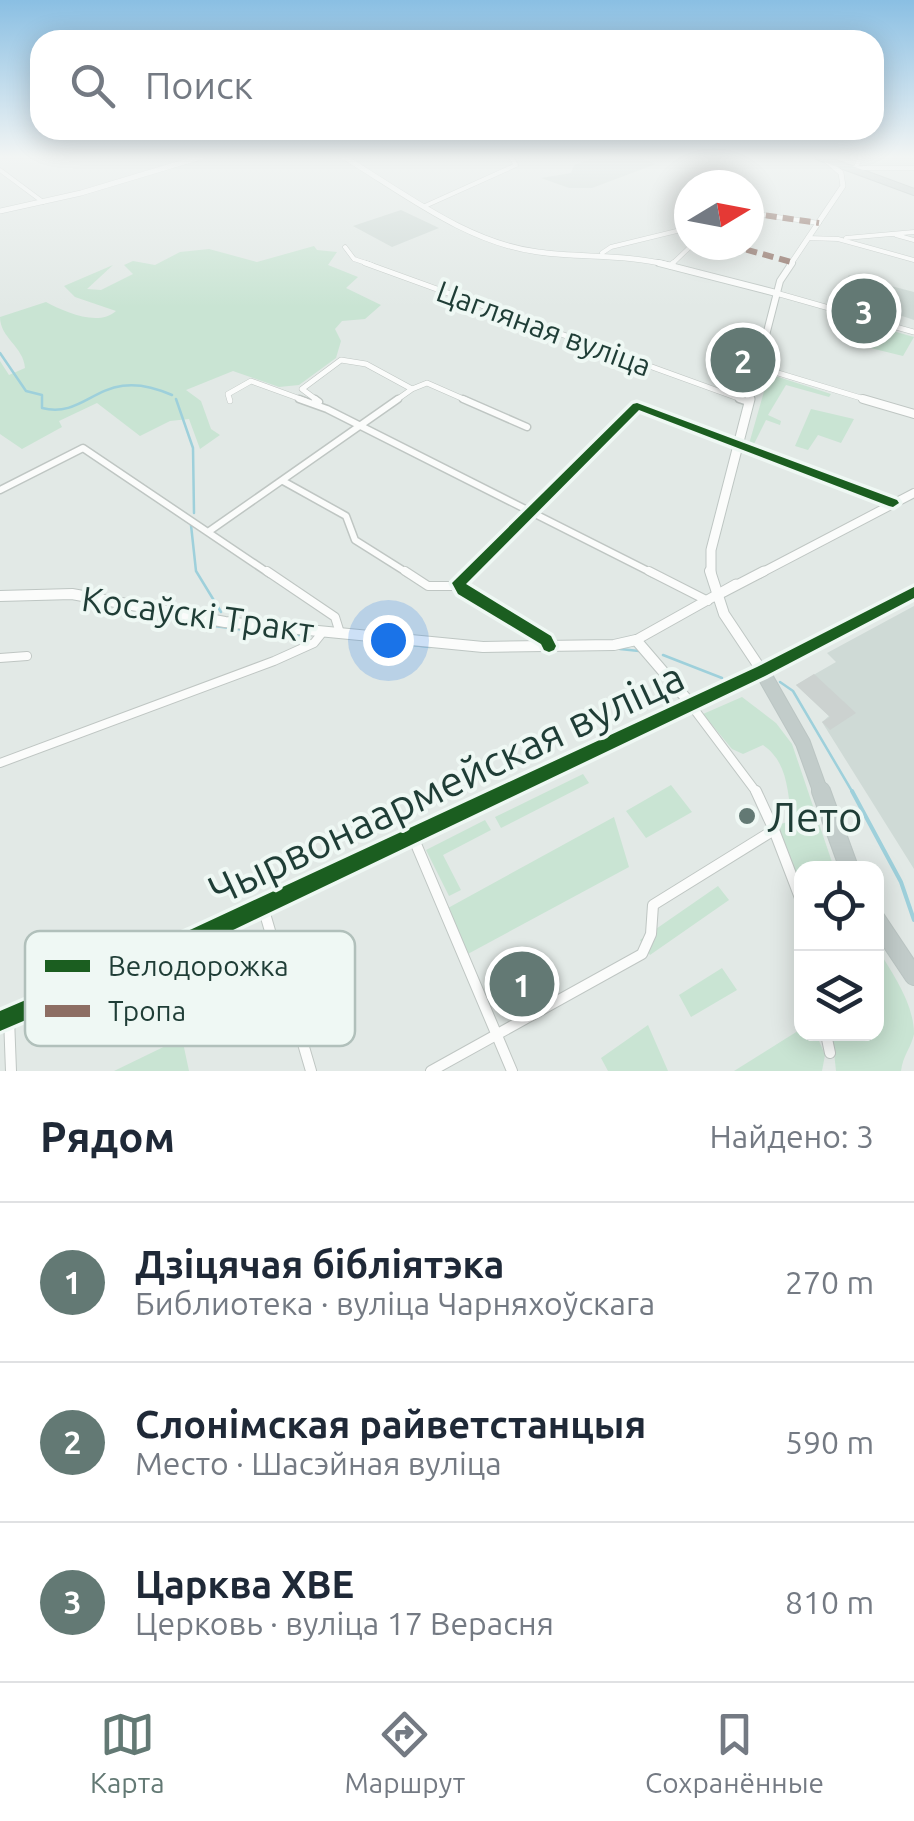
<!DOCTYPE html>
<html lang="ru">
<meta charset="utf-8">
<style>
:root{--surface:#fff;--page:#f6f6f7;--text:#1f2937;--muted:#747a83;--line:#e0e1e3;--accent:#637974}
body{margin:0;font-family:Ubuntu,sans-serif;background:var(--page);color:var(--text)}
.controls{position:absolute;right:30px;bottom:30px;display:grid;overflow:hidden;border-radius:20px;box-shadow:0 5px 25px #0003}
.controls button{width:90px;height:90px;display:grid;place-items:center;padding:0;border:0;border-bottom:2px solid var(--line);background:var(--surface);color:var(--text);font:50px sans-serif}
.compass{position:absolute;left:674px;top:170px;width:90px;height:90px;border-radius:50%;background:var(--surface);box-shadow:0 5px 25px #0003;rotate:80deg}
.you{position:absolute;left:388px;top:640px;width:35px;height:35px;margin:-25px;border:8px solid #fff;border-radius:50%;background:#1a73e8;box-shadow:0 0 0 15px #1a73e833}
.badge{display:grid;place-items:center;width:65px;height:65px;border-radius:50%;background:var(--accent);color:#fff;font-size:32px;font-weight:700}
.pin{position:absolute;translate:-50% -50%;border:5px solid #fff;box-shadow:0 2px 10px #0006}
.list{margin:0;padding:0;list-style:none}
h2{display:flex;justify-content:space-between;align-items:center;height:130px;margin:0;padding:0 40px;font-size:42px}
h2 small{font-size:32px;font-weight:400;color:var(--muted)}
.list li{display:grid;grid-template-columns:65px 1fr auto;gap:30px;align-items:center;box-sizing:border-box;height:160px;padding:0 40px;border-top:2px solid var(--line)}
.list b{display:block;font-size:38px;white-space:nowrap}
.list p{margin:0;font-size:32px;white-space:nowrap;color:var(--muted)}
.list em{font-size:32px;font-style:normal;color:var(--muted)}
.icon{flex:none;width:55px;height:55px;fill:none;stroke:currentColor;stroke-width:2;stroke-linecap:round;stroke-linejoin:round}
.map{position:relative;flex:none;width:914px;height:1071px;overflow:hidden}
.search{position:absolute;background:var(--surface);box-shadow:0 5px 25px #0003;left:30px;right:30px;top:30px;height:110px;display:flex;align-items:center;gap:25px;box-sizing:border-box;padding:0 35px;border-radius:30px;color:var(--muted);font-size:38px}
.sheet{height:610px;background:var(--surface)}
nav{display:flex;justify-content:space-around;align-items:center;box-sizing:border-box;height:140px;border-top:2px solid var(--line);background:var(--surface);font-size:28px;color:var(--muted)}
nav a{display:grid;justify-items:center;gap:5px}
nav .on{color:var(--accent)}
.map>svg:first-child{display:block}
</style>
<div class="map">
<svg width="914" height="1071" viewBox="0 0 914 1071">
<rect width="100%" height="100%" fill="#e2e9e6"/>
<path fill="#cfdad6" d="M596,157H637L656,164L592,188H569L541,178L571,173L574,165Z
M401,210L439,228L392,247L353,226Z
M849,275L914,292V320L836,294Z
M914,606V869L822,722L829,716L796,685L836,662L827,653Z"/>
<path fill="#c9e4d3" d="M314,246L317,250L337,252L328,265L358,277L346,288L381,305L365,319L342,321L335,329L341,341L336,358L299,385L279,387L233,371L186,390L201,401L211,429L220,435L200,449L189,419L170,421L140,436L97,403L59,421L62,427L22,449L0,434V361L9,375L25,368C24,347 0,338 0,317L46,302C65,312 98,327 116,311L75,297L64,286L113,265L87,289L101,290L133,274L124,265L133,261L155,265L180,252L209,249L257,262Z
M854,320L914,337L903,356L854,344L845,336Z
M769,374L831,394L829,397L786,385L768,415L781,421L780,425L766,420L753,446L749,444Z
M811,409L854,419L841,443L818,435L808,450L795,446Z
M742,697L776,723L792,744L834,868H802L801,890L778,825L793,820C786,793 790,764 763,745L743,754L732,749L703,714Z
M583,774L589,783L501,828L495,817Z
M671,785L692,812L646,838L626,811Z
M614,817L629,867L466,955L448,908Z
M485,820L491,830L443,855L461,890L449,896L426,850Z
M718,886L729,900L650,955L640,940Z
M877,948C892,973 914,1003 914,1034C911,1048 903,1055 901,1071H836L832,1034H876Z
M722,968L737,990L691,1017L679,995Z
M648,1025L668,1071H608L601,1058Z
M801,1029L802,1034L817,1036L825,1055L822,1071H734Z
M182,1038L189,1071H114Z"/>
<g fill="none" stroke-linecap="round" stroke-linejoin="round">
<path stroke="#9ed0db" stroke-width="2.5" d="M0,353L26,391L42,395V408C90,420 100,363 172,395
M176,399L193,448L194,513
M191,525L196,571L221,612
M214,626L276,634
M283,635H307
M394,643L430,647
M620,649L639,651
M663,655L722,678
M780,682L793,691L853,793"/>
<path stroke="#9ed0db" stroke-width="4" d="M852,791L901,882L914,920"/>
</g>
<path fill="#ccd2d0" d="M814,674L856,713L830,730L822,722L830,717L796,685Z"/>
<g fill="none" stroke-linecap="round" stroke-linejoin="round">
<g stroke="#bfc6c3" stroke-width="5">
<path id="minor-far4" d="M856,167L861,157
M425,206L516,165L511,157
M749,213L819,223
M896,235L914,240
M808,238L838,239L914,260
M846,238L914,232
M345,247L354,259L372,265
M602,253L611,247L689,228
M671,265L692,245"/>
</g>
<g stroke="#bfc6c3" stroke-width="6">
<path id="minor-far3" d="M365,263L746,401
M670,266L673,263
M776,293L914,332
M412,389L427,383L468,401
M230,401L228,394L251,381L306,401
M318,401L302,389L341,360L366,364L412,389L395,401"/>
</g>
<g stroke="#bfc6c3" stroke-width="9">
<path id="minor-far2" d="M299,399L327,409L654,574
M315,399L319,402
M463,399L527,427
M739,399L748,402
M283,481L346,516L355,540L409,574
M0,490L83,448L270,574
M208,532L398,399
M468,574L637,406L893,503"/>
</g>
<g stroke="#bfc6c3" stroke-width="10">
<path id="minor-far1" d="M267,571L335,617L340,633
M405,571L428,586H458
M471,571L459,583L463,590L546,640L549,646
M649,571L708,601
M0,658L27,656
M691,705L757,793
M0,763L274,661L314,643L322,633"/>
</g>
<g stroke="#bfc6c3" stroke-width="12">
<path id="minor" d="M756,791L774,830
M413,837L512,1071
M263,907L311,1071
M9,1018L11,1071
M826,1034L830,1053
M431,1071L642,954L651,934L653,905L774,830L802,903"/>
</g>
<g stroke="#bfc6c3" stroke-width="5">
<path id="tertiary-far3" d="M850,168H914
M0,170L43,202"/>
</g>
<g stroke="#bfc6c3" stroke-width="6">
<path id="tertiary-far2" d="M758,367L871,401"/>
</g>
<g stroke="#bfc6c3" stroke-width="10">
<path id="tertiary-far1" d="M863,399L914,414
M759,574L914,493"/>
</g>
<g stroke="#bfc6c3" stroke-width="11">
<path id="tertiary" d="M714,597L764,571
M636,640L736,584"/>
</g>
<g stroke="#bec6c3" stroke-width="6">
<path id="secondary-far3" d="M344,157C404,193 467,243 538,252C583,258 625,254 669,265
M0,211L81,193L201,157
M790,265L843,186L841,173L826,160"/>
</g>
<g stroke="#bec6c3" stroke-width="8">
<path id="secondary-far2" d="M659,263L776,293
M749,401L780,281L792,263"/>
</g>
<g stroke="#bec6c3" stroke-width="11">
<path id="secondary-far1" d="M711,574V550L750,399"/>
</g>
<g stroke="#bec6c3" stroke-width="12">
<path id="secondary" d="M710,571L724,614L762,671L914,592
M0,596L72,594L225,622L483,647L614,645L636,640L691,704"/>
</g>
<g stroke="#bbc5c3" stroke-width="8">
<path id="primary" d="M819,157L914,192"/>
</g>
<g stroke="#bbc5c3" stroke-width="16">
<path id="trunk-far1" d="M502,793L762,671L803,743L821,793"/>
</g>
<g stroke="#bbc5c3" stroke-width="20">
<path id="trunk" d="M821,791L849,868
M876,919L914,976
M0,1021L199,936L508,791"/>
</g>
<use href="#minor-far4" stroke="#fbfcfb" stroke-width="4"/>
<use href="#minor-far3" stroke="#fbfcfb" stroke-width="5"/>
<use href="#minor-far2" stroke="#fbfcfb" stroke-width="6"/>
<use href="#minor-far1" stroke="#fbfcfb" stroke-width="8"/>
<use href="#minor" stroke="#fbfcfb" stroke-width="10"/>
<use href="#tertiary-far3" stroke="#fbfcfb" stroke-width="4"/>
<use href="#tertiary-far2" stroke="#fbfcfb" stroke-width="5"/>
<use href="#tertiary-far1" stroke="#fbfcfb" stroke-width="8"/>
<use href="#tertiary" stroke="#fbfcfb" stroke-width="9"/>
<use href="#secondary-far3" stroke="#fbfcfb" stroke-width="5"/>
<use href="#secondary-far2" stroke="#fbfcfb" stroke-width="6"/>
<use href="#secondary-far1" stroke="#fbfcfb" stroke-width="9"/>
<use href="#secondary" stroke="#fbfcfb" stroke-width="10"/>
<use href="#primary" stroke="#ccd5d3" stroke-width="6"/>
<use href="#trunk-far1" stroke="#c2ccca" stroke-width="14"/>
<use href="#trunk" stroke="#c2ccca" stroke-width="18"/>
<path stroke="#8d6e63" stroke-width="6" stroke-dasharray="11 6" stroke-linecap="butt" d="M749,213L819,223
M730,245L791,262"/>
<g stroke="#eff8f4" stroke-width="7">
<path id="cycleway" d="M637,403L897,500L899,503L893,507L889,506L639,410L466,584L551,636L556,646L554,650L549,652L544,650L541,644L458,594L452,583L633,404Z
M914,587V598L767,675L206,943L0,1031V1011L192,929L757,667Z"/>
</g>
<use href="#cycleway" fill="#1b5e20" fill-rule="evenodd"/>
</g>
<linearGradient id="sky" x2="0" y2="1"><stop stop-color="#8abfe3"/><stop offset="0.51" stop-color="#f2f5f4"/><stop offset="1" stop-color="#f2f5f4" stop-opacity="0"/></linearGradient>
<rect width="914" height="307" fill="url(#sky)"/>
<circle fill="#637974" stroke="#eff8f4" stroke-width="4" cx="747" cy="816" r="10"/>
<g text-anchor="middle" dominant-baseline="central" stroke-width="8" stroke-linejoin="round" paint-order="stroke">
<g font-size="30" fill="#1f3d36" stroke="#eff8f4">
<text transform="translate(544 328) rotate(20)">Цагляная вуліца</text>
</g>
<g font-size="35" fill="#1f3d36" stroke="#eff8f4">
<text transform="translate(198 614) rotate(8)">Косаўскі Тракт</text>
</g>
<g font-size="42" fill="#1f3d36" stroke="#eff8f4">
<text transform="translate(446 783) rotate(-25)">Чырвонаармейская вуліца</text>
</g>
<g font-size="42" fill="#1f3d36" stroke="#eff8f4" text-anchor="start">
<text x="767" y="816">Лето</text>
</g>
</g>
<rect x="25" y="931" width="330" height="115" rx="15" fill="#eff8f4" stroke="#b1c0bb" stroke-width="2.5"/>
<rect x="45" y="960" width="45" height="12" fill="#1b5e20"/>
<rect x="45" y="1005" width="45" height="12" fill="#8d6e63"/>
<g font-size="28" fill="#1f3d36">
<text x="108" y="976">Велодорожка</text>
<text x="108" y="1021">Тропа</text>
</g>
</svg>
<div class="controls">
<button><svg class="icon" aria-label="locate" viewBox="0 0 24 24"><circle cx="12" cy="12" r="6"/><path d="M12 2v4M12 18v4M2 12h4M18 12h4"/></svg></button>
<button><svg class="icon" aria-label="layers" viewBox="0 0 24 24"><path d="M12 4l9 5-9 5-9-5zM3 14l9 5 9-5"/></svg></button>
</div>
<svg class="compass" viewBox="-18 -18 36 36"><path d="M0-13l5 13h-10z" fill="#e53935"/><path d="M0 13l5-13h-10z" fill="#747a83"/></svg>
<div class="you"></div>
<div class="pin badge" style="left:522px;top:984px">1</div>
<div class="pin badge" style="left:743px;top:360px">2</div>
<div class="pin badge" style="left:864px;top:311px">3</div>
<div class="search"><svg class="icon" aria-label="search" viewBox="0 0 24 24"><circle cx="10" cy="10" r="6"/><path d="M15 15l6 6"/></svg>Поиск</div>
</div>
<section class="sheet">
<h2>Рядом<small>Найдено: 3</small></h2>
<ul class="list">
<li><span class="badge">1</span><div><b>Дзіцячая бібліятэка</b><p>Библиотека · вуліца Чарняхоўскага</p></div><em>270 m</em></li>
<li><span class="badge">2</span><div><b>Слонімская райветстанцыя</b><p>Место · Шасэйная вуліца</p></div><em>590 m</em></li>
<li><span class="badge">3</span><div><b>Царква ХВЕ</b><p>Церковь · вуліца 17 Верасня</p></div><em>810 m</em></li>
</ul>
</section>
<nav>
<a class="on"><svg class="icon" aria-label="map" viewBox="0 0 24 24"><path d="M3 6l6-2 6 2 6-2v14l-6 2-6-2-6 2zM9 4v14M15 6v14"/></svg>Карта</a>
<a><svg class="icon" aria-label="directions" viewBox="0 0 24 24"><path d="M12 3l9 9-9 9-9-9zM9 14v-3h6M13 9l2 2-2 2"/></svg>Маршрут</a>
<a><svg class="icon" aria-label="saved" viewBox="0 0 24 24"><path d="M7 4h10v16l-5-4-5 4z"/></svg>Сохранённые</a>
</nav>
